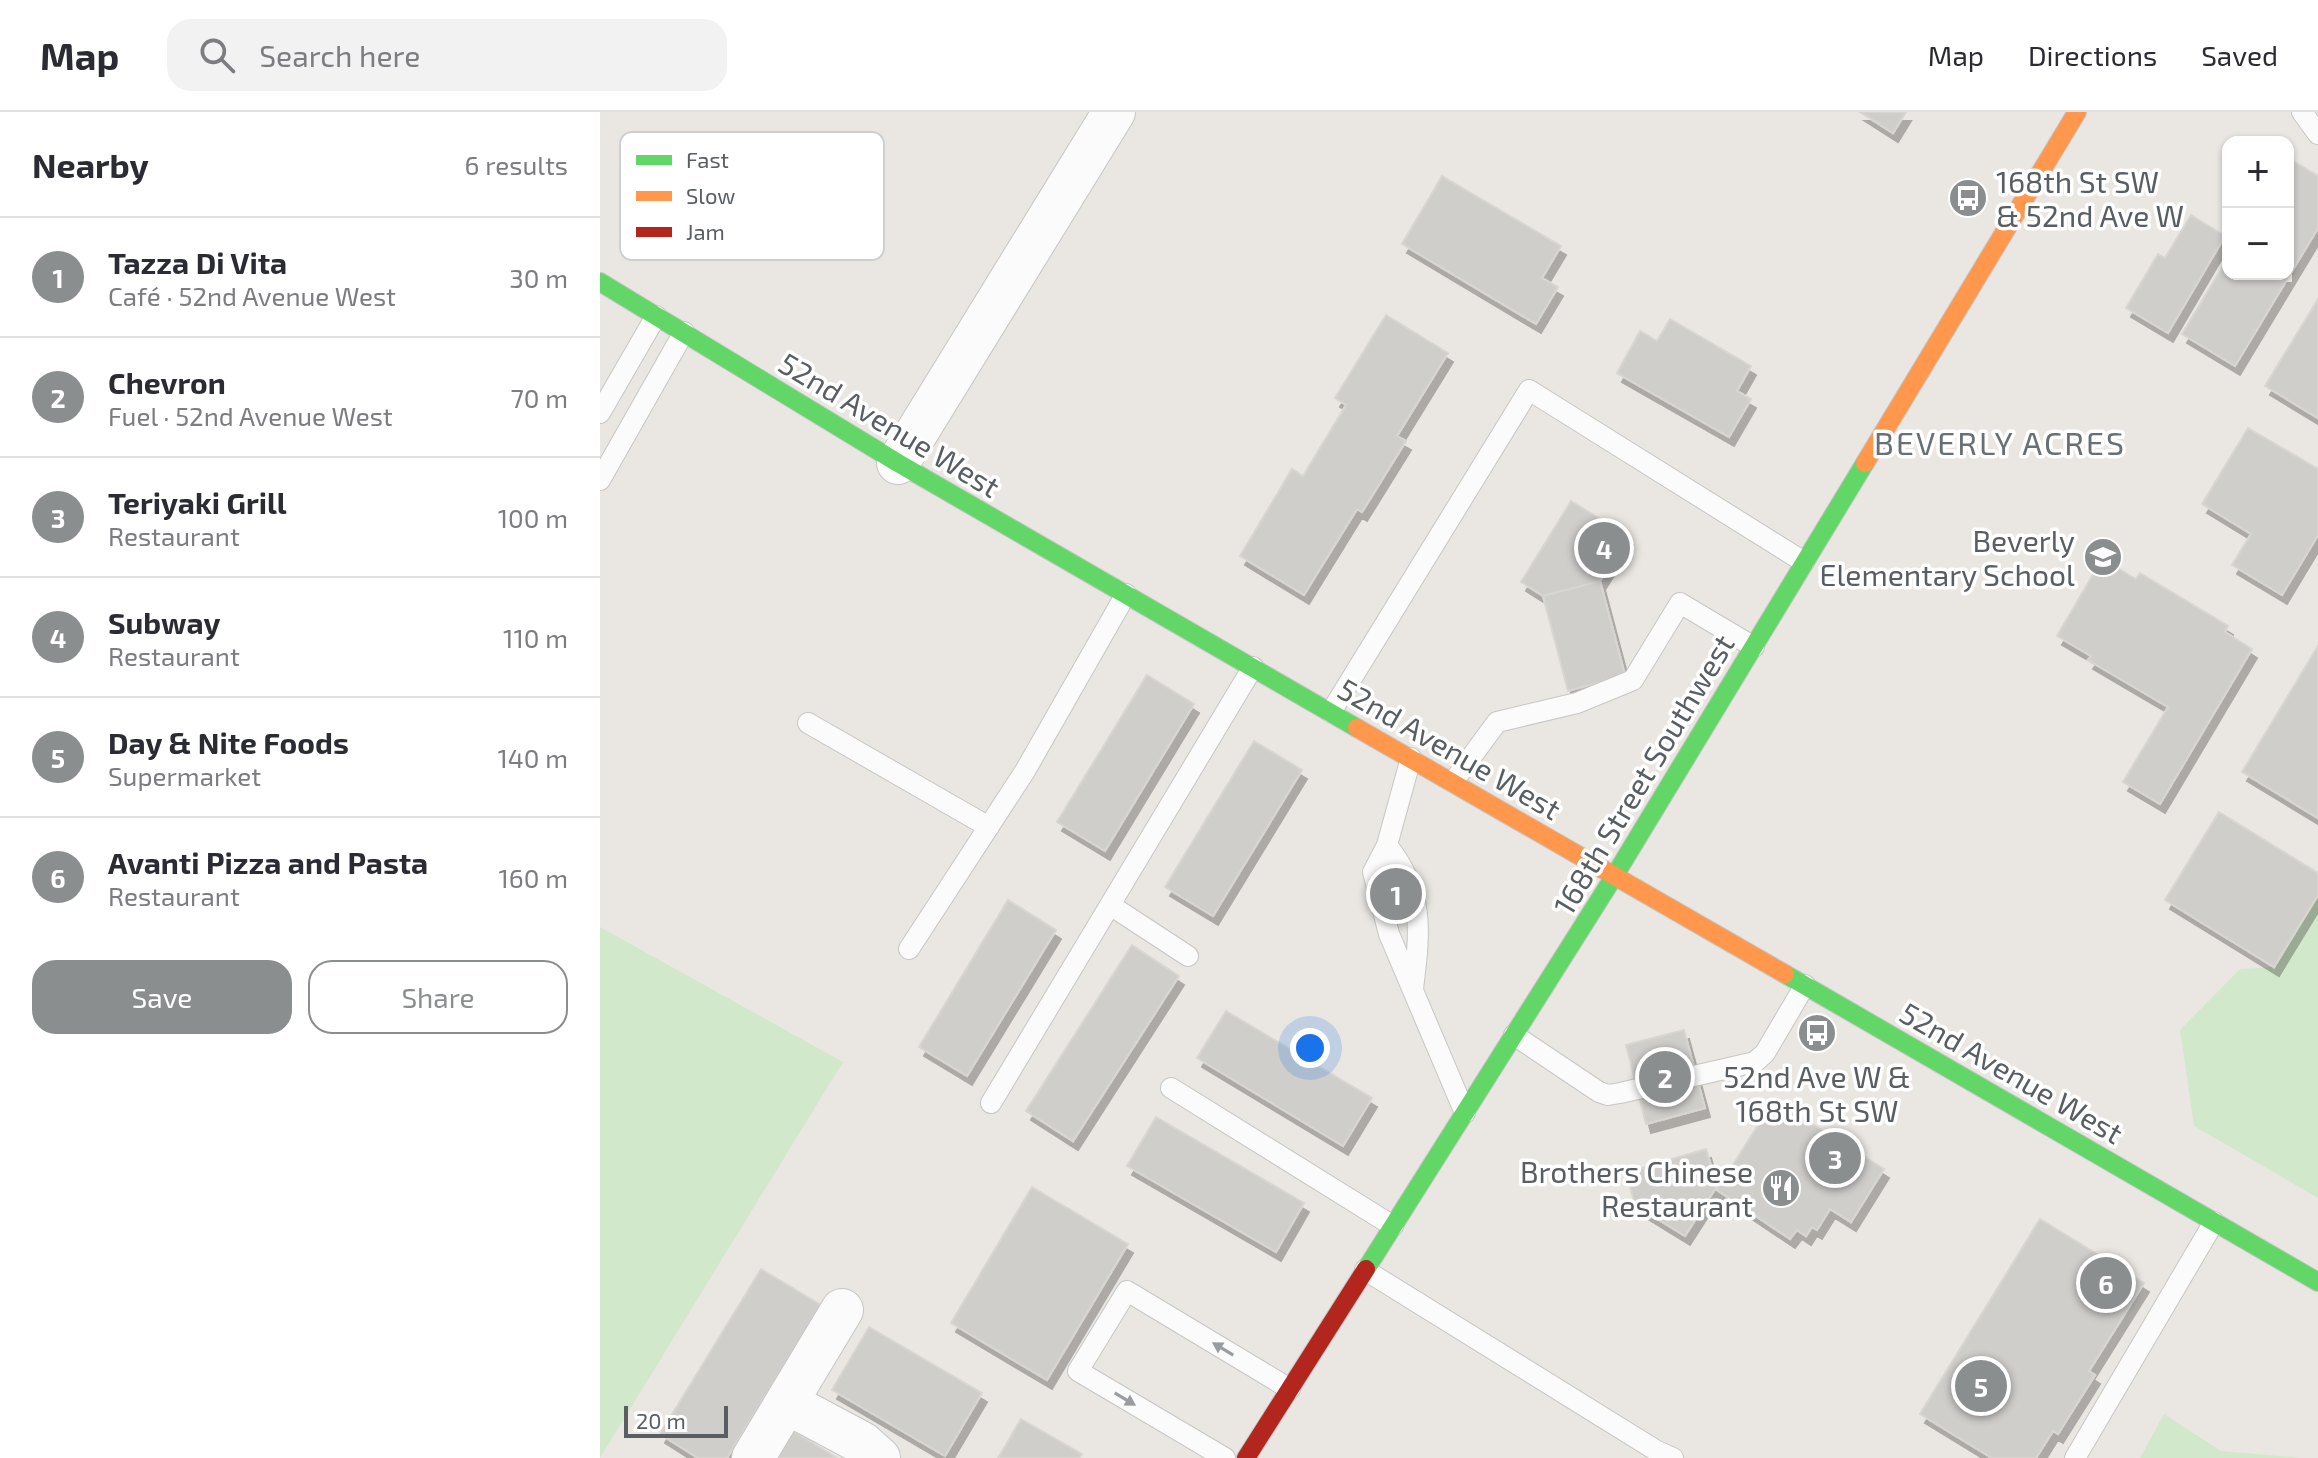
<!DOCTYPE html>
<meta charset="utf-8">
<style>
:root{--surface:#fff;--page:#f2f2f3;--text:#2b2b33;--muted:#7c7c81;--line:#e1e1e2;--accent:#8b8e8f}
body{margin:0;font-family:"Exo 2",sans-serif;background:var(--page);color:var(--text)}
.controls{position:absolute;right:24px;top:24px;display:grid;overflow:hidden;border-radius:16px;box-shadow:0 2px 6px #0004}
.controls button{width:72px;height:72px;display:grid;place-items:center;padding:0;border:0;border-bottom:2px solid var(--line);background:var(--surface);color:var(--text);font:40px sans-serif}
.scale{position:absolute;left:24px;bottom:20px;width:104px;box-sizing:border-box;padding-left:8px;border:4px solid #585e62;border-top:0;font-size:22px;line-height:28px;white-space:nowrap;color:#585e62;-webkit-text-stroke:6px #fff;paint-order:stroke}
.you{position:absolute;left:710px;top:936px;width:28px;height:28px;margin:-20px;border:6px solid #fff;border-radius:50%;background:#1a73e8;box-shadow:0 0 0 12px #1a73e833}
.badge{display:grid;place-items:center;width:52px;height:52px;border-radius:50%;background:var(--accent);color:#fff;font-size:26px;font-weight:700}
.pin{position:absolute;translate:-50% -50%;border:4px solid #fff;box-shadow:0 2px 8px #0006}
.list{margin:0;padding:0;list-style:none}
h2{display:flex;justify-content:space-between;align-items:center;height:104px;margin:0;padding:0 32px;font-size:34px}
h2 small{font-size:26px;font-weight:400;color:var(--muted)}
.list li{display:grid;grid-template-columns:52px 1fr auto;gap:24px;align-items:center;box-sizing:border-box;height:120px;padding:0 32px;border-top:2px solid var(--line)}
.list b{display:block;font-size:30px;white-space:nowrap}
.list p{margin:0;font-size:26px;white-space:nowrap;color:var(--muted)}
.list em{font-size:26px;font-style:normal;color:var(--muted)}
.actions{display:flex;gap:16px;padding:24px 32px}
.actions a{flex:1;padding:18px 0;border:2px solid var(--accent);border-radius:24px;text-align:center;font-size:28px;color:var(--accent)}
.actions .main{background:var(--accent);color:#fff}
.icon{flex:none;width:44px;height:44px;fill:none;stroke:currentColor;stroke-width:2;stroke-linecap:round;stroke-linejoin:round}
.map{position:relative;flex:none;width:1718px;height:1346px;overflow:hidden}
header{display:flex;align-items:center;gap:48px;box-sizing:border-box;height:112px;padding:0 40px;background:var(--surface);border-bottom:2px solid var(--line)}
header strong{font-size:38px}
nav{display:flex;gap:44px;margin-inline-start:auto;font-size:28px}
.search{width:560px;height:72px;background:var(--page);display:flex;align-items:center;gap:20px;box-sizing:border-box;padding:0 28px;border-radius:24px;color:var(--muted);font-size:30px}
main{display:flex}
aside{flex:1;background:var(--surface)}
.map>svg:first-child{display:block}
</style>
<header>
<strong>Map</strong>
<div class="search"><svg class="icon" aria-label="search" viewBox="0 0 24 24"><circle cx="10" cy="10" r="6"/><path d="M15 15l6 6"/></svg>Search here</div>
<nav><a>Map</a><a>Directions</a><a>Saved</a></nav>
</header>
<main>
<aside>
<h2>Nearby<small>6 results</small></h2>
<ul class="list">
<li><span class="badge">1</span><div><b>Tazza Di Vita</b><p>Café · 52nd Avenue West</p></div><em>30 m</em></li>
<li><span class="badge">2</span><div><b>Chevron</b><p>Fuel · 52nd Avenue West</p></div><em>70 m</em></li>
<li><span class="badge">3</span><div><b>Teriyaki Grill</b><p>Restaurant</p></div><em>100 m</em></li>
<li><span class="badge">4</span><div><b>Subway</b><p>Restaurant</p></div><em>110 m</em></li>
<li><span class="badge">5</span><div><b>Day &amp; Nite Foods</b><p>Supermarket</p></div><em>140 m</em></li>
<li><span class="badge">6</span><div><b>Avanti Pizza and Pasta</b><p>Restaurant</p></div><em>160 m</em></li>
</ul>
<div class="actions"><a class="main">Save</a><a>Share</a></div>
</aside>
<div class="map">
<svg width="1718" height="1346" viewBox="0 0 1718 1346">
<defs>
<filter id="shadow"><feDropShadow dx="5" dy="9" stdDeviation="0" flood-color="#0004"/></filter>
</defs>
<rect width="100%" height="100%" fill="#eae7e2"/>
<path fill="#d2e8cb" d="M1718,783V1086L1594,1014L1580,918L1640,857L1674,855Z
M0,815L243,950L0,1346Z
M1564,1302L1621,1339L1702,1346H1540Z"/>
<path fill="#d0cecb" stroke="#d9d6d2" stroke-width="2" filter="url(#shadow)" d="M1260,0H1306L1293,21Z
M1688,46L1718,64V116L1635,254L1582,222L1628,146V162H1688Z
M842,64L961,134L942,166L958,175L936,212L802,132Z
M1591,103L1625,124L1568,221L1526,196L1558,142L1565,146Z
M1718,187V306L1665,274Z
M786,203L848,241L797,324L806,329L762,400L757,397L704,483L640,444L692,357L703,364L746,293L735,286Z
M1070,207L1151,254L1137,279L1151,287L1129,325L1017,261L1040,219L1057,229Z
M1648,316L1718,357V423L1682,483L1632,453L1651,422L1602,392Z
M971,389L1028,424L1000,469L943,484L921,470Z
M1502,447L1536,467L1540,461L1628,514L1625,520L1652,537L1560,692L1523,670L1568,595L1488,548L1491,544L1457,524Z
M1000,469L1025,563L968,579L943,484Z
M1718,534V706L1642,660Z
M547,563L594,592L505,739L457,710Z
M654,629L702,658L613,804L565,775Z
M1619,700L1718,761V783L1674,855L1565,788Z
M800,764L809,795L792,800L784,769Z
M408,788L456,818L367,964L319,935Z
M532,833L579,864L473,1029L426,999Z
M626,899L772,986L743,1034L597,946Z
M1084,918L1105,996L1046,1012L1026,933Z
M1174,988L1284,1057L1251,1110L1230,1097L1217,1118L1212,1115L1206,1124L1197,1118L1190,1127L1117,1078Z
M556,1005L704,1091L676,1140L527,1054Z
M1106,1037L1117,1074L1085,1124L1035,1093L1026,1061Z
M432,1075L528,1132L447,1268L351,1211Z
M1440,1107L1544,1171L1489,1259L1495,1263L1458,1322L1453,1319L1436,1346H1392L1320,1302Z
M161,1157L221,1193L127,1346H98L60,1322Z
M269,1215L382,1281L345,1344L232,1278Z
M421,1307L482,1342L479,1346H398Z
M190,1317L237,1346H172Z"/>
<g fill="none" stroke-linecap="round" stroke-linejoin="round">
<g stroke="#c6c6c5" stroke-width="22">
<path id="lane" d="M1702,0L1718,22
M0,301L56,204
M0,368L84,220
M731,600L929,278L1204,450
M208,611L389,715
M811,646L787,733L773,760L789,822L865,1001
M853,670L897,610L977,591L1033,568L1080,491L1154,535
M787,733C825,781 820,819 813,877
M510,793L588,844
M309,837L425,659L526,482
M914,923L999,980L1008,983L1020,981L1155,950L1165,941L1205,873
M571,976L793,1114
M391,991L653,555
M765,1158L1057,1339L1073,1346
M625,1346L478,1259L527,1179L690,1277
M1475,1346L1614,1110"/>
</g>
<g stroke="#c6c6c5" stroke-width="44">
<path id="street" d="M298,351L514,0
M187,1291L262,1331L279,1346
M153,1346L242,1198"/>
</g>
<g stroke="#c6c6c5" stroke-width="20">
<path id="fast" d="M0,170L298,351L757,616
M1185,862L1718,1170
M766,1157L1015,763L1265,351"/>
</g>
<g stroke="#c6c6c5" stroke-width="20">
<path id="slow" d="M1265,351L1477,0
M757,616L1185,862"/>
</g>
<g stroke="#c6c6c5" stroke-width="20">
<path id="jam" d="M646,1346L766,1157"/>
</g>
<use href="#lane" stroke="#fcfbfb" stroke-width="20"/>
<use href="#street" stroke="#fcfbfb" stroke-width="42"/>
<use href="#fast" stroke="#63d668" stroke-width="18"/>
<use href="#slow" stroke="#ff974d" stroke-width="18"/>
<use href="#jam" stroke="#b3261e" stroke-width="18"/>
</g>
<defs><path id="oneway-solid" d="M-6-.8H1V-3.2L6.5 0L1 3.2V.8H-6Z" transform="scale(2)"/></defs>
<g fill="#9a9d9f">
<use href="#oneway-solid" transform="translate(623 1237) rotate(-149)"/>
<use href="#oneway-solid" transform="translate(525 1287) rotate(31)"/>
</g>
<defs>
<g id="bus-disc" transform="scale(2)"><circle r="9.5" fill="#8b8e8f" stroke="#fff"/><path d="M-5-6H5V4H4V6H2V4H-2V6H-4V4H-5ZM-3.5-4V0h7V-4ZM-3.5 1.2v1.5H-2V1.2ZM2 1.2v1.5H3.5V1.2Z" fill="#fff"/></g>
<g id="school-disc" transform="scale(2)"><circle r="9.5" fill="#8b8e8f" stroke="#fff"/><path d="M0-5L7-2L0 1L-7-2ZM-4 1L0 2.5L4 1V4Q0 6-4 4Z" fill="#fff"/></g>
<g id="restaurant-disc" transform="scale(2)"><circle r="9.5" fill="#8b8e8f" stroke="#fff"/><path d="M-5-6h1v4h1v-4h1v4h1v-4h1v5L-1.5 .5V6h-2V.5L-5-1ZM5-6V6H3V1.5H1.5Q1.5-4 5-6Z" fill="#fff"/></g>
</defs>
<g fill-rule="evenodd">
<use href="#bus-disc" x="1368" y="86"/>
<use href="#school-disc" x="1503" y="445"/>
<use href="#bus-disc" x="1217" y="921"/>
<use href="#restaurant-disc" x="1181" y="1076"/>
</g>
<g text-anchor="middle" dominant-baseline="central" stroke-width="7" stroke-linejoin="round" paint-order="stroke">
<g font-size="30" fill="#585e62" stroke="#fff" text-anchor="end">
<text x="1396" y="69" text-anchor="start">168th St SW<tspan x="1396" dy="34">&amp; 52nd Ave W</tspan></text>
<text x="1475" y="428">Beverly<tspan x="1475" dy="34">Elementary School</tspan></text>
<text x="1217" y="964" text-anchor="middle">52nd Ave W &amp;<tspan x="1217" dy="34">168th St SW</tspan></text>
<text x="1153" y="1059">Brothers Chinese<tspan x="1153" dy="34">Restaurant</tspan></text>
</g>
<g font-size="30" fill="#585e62" stroke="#fff">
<text transform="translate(290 312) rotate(31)">52nd Avenue West</text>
<text transform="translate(850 636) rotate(30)">52nd Avenue West</text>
<text transform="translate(1043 662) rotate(-59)">168th Street Southwest</text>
<text transform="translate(1412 960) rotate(30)">52nd Avenue West</text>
</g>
<g font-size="32" letter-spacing="2" fill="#697074" stroke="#fff">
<text x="1400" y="330">BEVERLY ACRES</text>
</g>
</g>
<rect x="20" y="20" width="264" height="128" rx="12" fill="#fff" stroke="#cdcfd0" stroke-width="2"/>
<rect x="36" y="43" width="36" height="10" fill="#63d668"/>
<rect x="36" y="79" width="36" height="10" fill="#ff974d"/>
<rect x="36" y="115" width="36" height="10" fill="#b3261e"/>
<g font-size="22" fill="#585e62">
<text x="86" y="56">Fast</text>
<text x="86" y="92">Slow</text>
<text x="86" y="128">Jam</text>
</g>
</svg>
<div class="controls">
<button>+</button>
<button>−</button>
</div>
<div class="scale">20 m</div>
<div class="you"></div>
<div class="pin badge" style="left:796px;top:782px">1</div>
<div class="pin badge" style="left:1065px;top:965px">2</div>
<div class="pin badge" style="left:1235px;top:1046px">3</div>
<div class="pin badge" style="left:1004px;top:436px">4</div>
<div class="pin badge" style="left:1381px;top:1274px">5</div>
<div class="pin badge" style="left:1506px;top:1171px">6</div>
</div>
</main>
